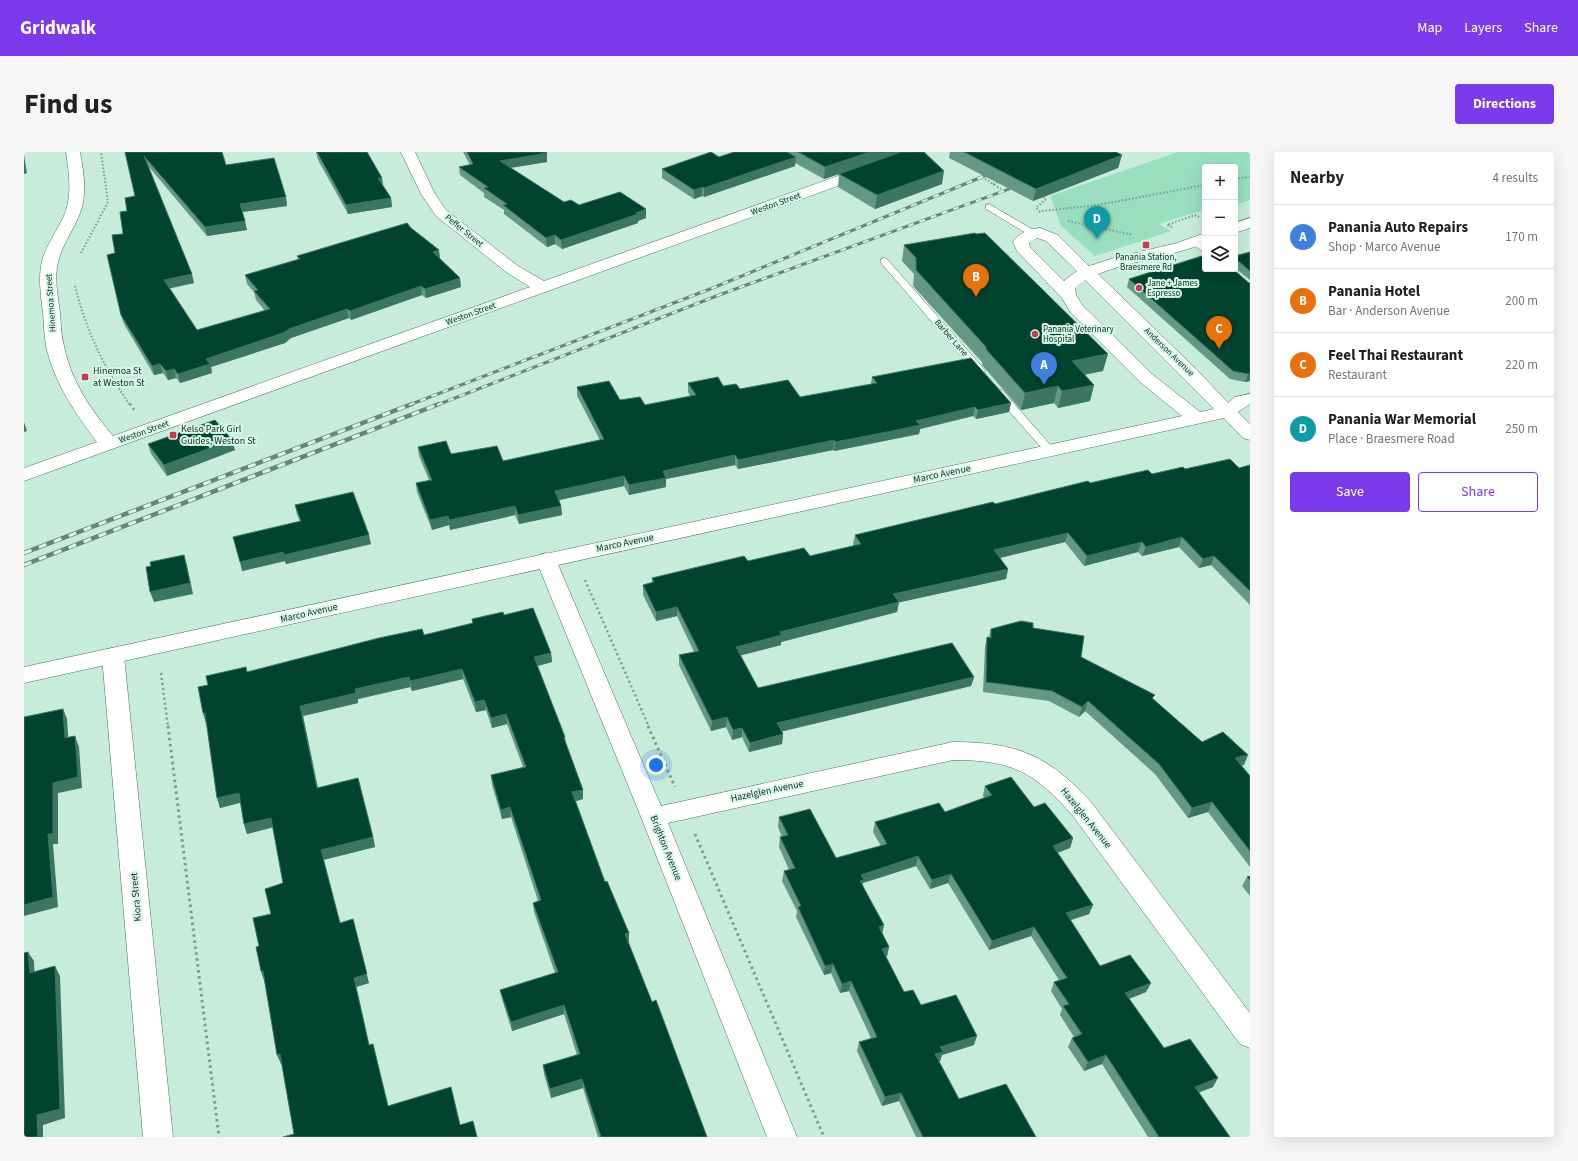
<!DOCTYPE html>
<meta charset="utf-8">
<style>
:root{--surface:#fff;--page:#f6f6f6;--text:#202124;--muted:#757577;--line:#e0e0e0;--accent:#7c3aed}
body{margin:0;font-family:"Source Sans 3",sans-serif;background:var(--page);color:var(--text)}
.controls{position:absolute;right:12px;top:12px;display:grid;overflow:hidden;border-radius:4px;box-shadow:0 4px 16px #0002}
.controls button{width:36px;height:36px;display:grid;place-items:center;padding:0;border:0;border-bottom:1px solid var(--line);background:var(--surface);color:var(--text);font:20px sans-serif}
.you{position:absolute;left:632px;top:613px;width:14px;height:14px;margin:-10px;border:3px solid #fff;border-radius:50%;background:#1a73e8;box-shadow:0 0 0 6px #1a73e833}
.badge{display:grid;place-items:center;width:26px;height:26px;border-radius:50%;background:var(--accent);color:#fff;font-size:13px;font-weight:700}
.pin{position:absolute;translate:-50% -33px;filter:drop-shadow(0 1px 2px #0008)}
.pin::after{content:'';position:absolute;top:21px;width:14px;height:12px;background:inherit;clip-path:polygon(0 0,100% 0,50% 100%)}
.list{margin:0;padding:0;list-style:none}
h2{display:flex;justify-content:space-between;align-items:center;height:52px;margin:0;padding:0 16px;font-size:17px}
h2 small{font-size:13px;font-weight:400;color:var(--muted)}
.list li{display:grid;grid-template-columns:26px 1fr auto;gap:12px;align-items:center;box-sizing:border-box;height:64px;padding:0 16px;border-top:1px solid var(--line)}
.list b{display:block;font-size:15px;white-space:nowrap}
.list p{margin:0;font-size:13px;white-space:nowrap;color:var(--muted)}
.list em{font-size:13px;font-style:normal;color:var(--muted)}
.actions{display:flex;gap:8px;padding:12px 16px}
.actions a{flex:1;padding:9px 0;border:1px solid var(--accent);border-radius:4px;text-align:center;font-size:14px;color:var(--accent)}
.actions .main{background:var(--accent);color:#fff}
.icon{flex:none;width:22px;height:22px;fill:none;stroke:currentColor;stroke-width:2;stroke-linecap:round;stroke-linejoin:round}
.map{position:relative;flex:none;width:1226px;height:985px;overflow:hidden;border-radius:4px}
header{display:flex;align-items:center;gap:24px;box-sizing:border-box;height:56px;padding:0 20px;background:var(--accent);color:#fff}
header strong{font-size:19px}
nav{display:flex;gap:22px;margin-inline-start:auto;font-size:14px}
.intro{display:flex;align-items:center;justify-content:space-between;box-sizing:border-box;height:96px;padding:0 24px}
h1{margin:0;font-size:28px}
.button{padding:10px 18px;border-radius:4px;background:var(--accent);color:#fff;font-size:14px;font-weight:700}
main{display:flex;gap:24px;padding:0 24px}
aside{flex:1;background:var(--surface);border-radius:4px;box-shadow:0 4px 16px #0002}
.map>svg:first-child{display:block}
</style>
<header>
<strong>Gridwalk</strong>
<nav><a>Map</a><a>Layers</a><a>Share</a></nav>
</header>
<div class="intro"><h1>Find us</h1><a class="button">Directions</a></div>
<main>
<div class="map">
<svg width="1226" height="985" viewBox="0 0 1226 985">
<rect width="100%" height="100%" fill="#c7ecda"/>
<path fill="#98debf" d="M1154,0H1226V48L1211,53V15H1181V61L1176,59L1135,72L1147,79L1071,104L1037,74L1026,44Z"/>
<g fill="none" stroke-linecap="round" stroke-linejoin="round">
<g stroke="#4d6e5f" stroke-width="1">
<path id="service" d="M965,52L1013,80L1015,82L1013,84H1007L962,57V53Z
M1171,87L1181,93V101L1168,92V88Z
M860,106L863,107L960,217L961,219L960,221H952L857,111V107Z
M974,237L978,238L1030,297L1032,299L1030,301H1022L970,242L969,240L970,238Z"/>
</g>
<g stroke="#4d6e5f" stroke-width="1">
<path id="minor" d="M42,0H56C60,23 64,44 54,66C48,80 38,94 34,110C30,127 34,144 36,161C37,172 37,184 40,194C47,229 67,258 89,284L506,135L482,120L412,64L397,42L377,0H391L411,42L422,58L494,114L520,129L881,0H901L899,3L0,329V316L73,290C51,261 30,230 22,194C20,183 20,172 19,161C17,144 14,126 18,109C22,94 32,80 39,66C49,44 45,23 42,0Z
M1226,242V252L1214,260L1226,272V288L1219,286L1194,260L1211,245Z
M522,401L529,403L532,408L637,654L929,590C992,590 1024,603 1067,650L1226,861V896L1216,892L1049,664C1010,620 989,608 929,608L644,671L773,985H743L617,665L512,408L515,403Z
M89,496L97,498L100,504L149,985H119L78,504L81,498Z"/>
</g>
<g stroke="#4d6e5f" stroke-width="1">
<path id="tertiary" d="M1226,66V76L1211,81V71Z
M1016,76L1034,83L1065,114L1090,106L1153,91L1181,81V91C1146,105 1109,108 1074,122L1172,217L1209,256L1212,260L1209,264L0,531V515L1158,264L1116,230L1047,161L1038,146L993,99L989,90C995,81 1005,77 1016,76ZM1013,86L1022,89L1053,119L1040,129L1006,95L1005,91ZM1061,128L1190,257L1176,260L1128,222L1059,154L1052,143L1051,136Z"/>
</g>
<path stroke="#7f9a8d" stroke-width="2" stroke-dasharray="1.5 2" stroke-linecap="butt" d="M961,27L977,37
M1211,27L1226,25
M969,32L974,30
M1018,59L1074,53L1181,33
M1016,60L1012,56L1022,47L1019,44
M1044,69L1109,83
M1148,75L1143,73L1171,63L1175,65
M57,101L84,50L77,0
M51,134C62,178 80,216 106,253"/>
<path stroke="#7f9a8d" stroke-width="2.5" stroke-dasharray="2 3" stroke-linecap="butt" d="M106,252L111,259
M561,428L625,575
M137,521L144,575"/>
<path stroke="#7f9a8d" stroke-width="3" stroke-dasharray="2.5 3.5" stroke-linecap="butt" d="M144,574L195,985
M624,574L651,635
M671,682L800,985"/>
<use href="#service" fill="#fff" fill-rule="evenodd"/>
<use href="#minor" fill="#fff" fill-rule="evenodd"/>
<use href="#tertiary" fill="#fff" fill-rule="evenodd"/>
<g stroke="#6b8478" stroke-width="3">
<path id="rail-far1" d="M385,253L686,137L970,20
M413,253L695,143L996,33"/>
</g>
<g stroke="#6b8478" stroke-width="4.5">
<path id="rail" d="M0,401L388,252
M0,413L415,252"/>
</g>
<use href="#rail-far1" stroke="#d4f9e7" stroke-width="2" stroke-dasharray="6" stroke-linecap="butt"/>
<use href="#rail" stroke="#d4f9e7" stroke-width="3" stroke-dasharray="8" stroke-linecap="butt"/>
</g>
<path fill="#649884" d="M101,0L202,13L262,45L263,54L218,60L223,78L183,84L125,15L170,131L146,136L173,178L241,159L232,148L230,140L223,132L221,123L274,107L273,104L387,76L415,98L416,107L437,135L402,146L398,143L327,168L325,166L267,186L261,191L187,215L188,221L156,231L152,226L144,228L139,221L130,223L100,172L97,163L91,101L99,82L103,59L111,44Z
M292,0H343L358,26L359,34L367,46L368,55L324,62L294,8Z
M439,0H522L523,10L487,16L540,50L555,53L622,57V66L614,69V71L538,97L531,92L523,95L480,62V58L460,45V41L436,23L435,15L446,13Z
M710,0H900L918,32L851,57L814,35L815,22L825,19L800,27L771,11V14L680,45L678,44L670,47L638,26V17L695,5Z
M926,0H1092L1098,3L1094,16L1009,49L925,6Z
M880,93L1079,219L1060,223L1070,233L1066,249L1034,256L1030,251L997,258L958,213V210L889,134L890,122L878,109Z
M1226,100V128L1211,116V104Z
M1105,127L1226,131V229L1221,230L1206,227L1103,135Z
M848,225L987,251L985,260L952,267L949,264L896,277L895,282L810,299L809,298L714,317L711,313L642,327V335L605,343L600,334L535,348L537,354L538,363L495,372L491,363L426,378L425,373L408,378L393,340L392,331L405,328L395,304L394,295L427,302L479,309L576,288L553,244V235L596,248L621,253L666,244L664,240V231L699,234L776,245L847,232Z
M124,292L211,298L143,324L127,302Z
M1226,313V453L1187,413L1175,416L1155,395L1118,404L1114,400L1060,414L1041,390L976,406L984,417L982,427L875,450L873,460L757,490V493L716,503L734,536L950,525L947,534L758,579L759,582L758,592L725,600L718,585L708,588L702,575L687,579L655,513V503L670,500L653,464L632,469L619,443V433L628,431V426L724,409L786,404L830,394L829,392L831,383L1066,331L1161,317L1215,316Z
M271,353L347,392L262,412L261,409L218,419L276,370L273,362Z
M480,463L527,501L528,510L513,514L541,585L542,592L559,638V647L552,649L581,730L605,781V791L628,850L683,985H574L559,936L527,946L520,922L519,913L553,903L540,862L488,879L478,847L476,838L531,821L510,760L509,751L514,749L487,665L478,667L468,633L467,623L499,615L483,572L468,576L462,558L452,560L439,527L388,539L386,535L334,547V551L279,564L294,636L349,685L351,695L299,708L316,771L345,831L332,835L345,893L364,954L436,973L453,985L270,982L258,912H257L240,828L237,819L235,794L247,762L259,731L249,675L223,682L220,672L216,651L196,656L183,571H182L179,561L224,520L400,483L448,472V467Z
M1009,476L1057,505L1130,548L1178,590L1220,613H1217L1226,624V715L1184,660L1164,666L1131,622L1061,559L1055,565L1025,549L959,540L961,495L963,485H965L967,477Z
M961,634L1010,655L1049,686L1046,696L1033,701L1069,753L1065,762L1046,768L1076,814L1127,831L1122,840L1105,847L1140,896L1189,935L1174,941L1206,985H1124L1078,912L1060,919L1044,895L1048,886L1050,885L1036,863L1038,857L1027,839L1030,830L1035,828L1007,784L965,798L924,731L906,737L892,714L839,731V733L858,781L865,795L863,804L862,805L880,840L897,853L950,893L918,903L916,909H915L935,947L1012,985H892L875,949L858,954L833,899L835,890L847,886L825,839L816,841L807,821L800,823L772,765L773,759L758,729L760,719L765,718L755,695L756,685H758L754,675L755,665L812,706L857,694L849,680L851,670L921,660L960,646L959,643Z
M1226,724V744L1218,734L1223,725Z"/>
<path fill="#3c7662" d="M846,0H879L800,27L801,15Z
M523,1V10L477,17L476,9Z
M0,3L3,21L0,22Z
M1098,3L1094,16L1009,49L1012,37Z
M772,5L771,14L680,45V36Z
M920,19L918,32L851,57L853,43Z
M354,26H358L359,35Z
M678,35V44L670,47V38Z
M262,45L263,54L218,60L216,52Z
M367,46L368,55L324,62L322,53Z
M622,57V66L614,69V71L538,97L537,88Z
M221,69L223,78L183,84L181,75Z
M531,83V92L523,95L522,86Z
M415,98L416,107L409,100Z
M168,122L170,131L143,137L140,128Z
M436,126L437,135L402,146L401,137Z
M397,134L398,143L327,168L326,159Z
M323,157L325,166L267,186L261,191L187,215L188,221L156,231L154,222L182,207L265,177Z
M1084,202L1079,219L1043,226L1048,209Z
M136,212L139,221L130,223L128,214Z
M150,217L152,226L144,228L142,219Z
M1224,222H1226V229L1221,230Z
M1070,233L1066,249L1034,256L1038,239Z
M1034,234L1030,251L997,258L1001,241Z
M987,251L985,260L952,267L954,258Z
M951,255L949,264L896,277L895,282L810,299L811,290L892,269Z
M0,270L3,279L0,280Z
M208,288L211,298L143,324L140,313Z
M810,288L809,298L714,317V308Z
M711,303V313L642,327V335L605,343V333L639,319Z
M600,324V334L531,349V339Z
M491,354V363L426,378L425,368Z
M537,354L538,363L495,372L494,363Z
M424,364L425,373L408,378L406,368Z
M1044,381L1041,390L967,408L970,398Z
M345,383L347,392L262,412L261,409L218,419L216,410L259,400Z
M1158,385L1155,395L1118,404L1122,395Z
M1118,390L1114,400L1060,414L1063,404Z
M160,403L163,413L169,442L130,450L126,440Z
M1190,404L1187,413L1175,416L1179,407Z
M984,417L982,427L868,452L869,442Z
M875,450L873,460L757,490V493L711,505L712,495L756,480Z
M653,455V464L632,469V460Z
M527,501L528,510L510,515V505Z
M438,517L439,527L388,539L386,529Z
M385,525L386,535L334,547V551L279,564L296,646L276,554L331,537Z
M950,525L947,534L752,581L753,571Z
M460,548L462,558L452,560L451,550Z
M1064,549L1061,559L1055,565L1058,555Z
M39,557L43,567L45,597L41,586Z
M179,561H181L185,570L182,571Z
M482,562L483,572L468,576L467,566Z
M703,565L702,575L687,579L688,569Z
M718,576V585L708,588L709,578Z
M759,582L758,592L725,600L726,591Z
M51,584L55,595L58,636L34,641V692H29L34,755L0,764V753L29,631Z
M1224,603L1220,613L1207,616L1211,606Z
M559,638V647L549,650L548,640Z
M215,641L218,650L196,656L193,646Z
M1188,650L1184,660L1164,666L1168,656Z
M486,655L487,665L478,667L477,658Z
M247,666L250,675L223,682L220,672Z
M349,685L351,695L299,708L297,698Z
M1049,686L1046,696L1025,704L1029,694Z
M894,704L892,714L839,731L838,737L834,738L837,723Z
M927,722L924,731L906,737L908,728Z
M1069,753L1065,762L1038,771L1042,761Z
M329,767L345,831L332,835L347,902L330,826Z
M860,773L858,783L855,775Z
M1010,775L1007,784L965,798L968,789Z
M605,781V791L601,782Z
M865,795L863,804L856,806L858,797Z
M4,800L10,809L11,831L6,821Z
M809,812L807,821L800,823L801,814Z
M31,814L36,824L41,966L19,973V985H14L13,963Z
M237,819H239L240,828Z
M827,829L825,839L816,841L818,832Z
M1127,831L1122,840L1097,850L1101,841Z
M540,853V862L488,879L487,870Z
M953,884L950,893L918,903L916,909L908,911L911,902L916,895Z
M256,902L259,911L257,912L253,903Z
M1082,903L1078,912L1060,919L1064,910Z
M1194,926L1189,935L1165,944L1171,935Z
M558,927L559,936L527,946L526,937Z
M877,941L875,949L858,954L861,945Z"/>
<path fill="#00432e" stroke="#3c7662" d="M101,0H198L202,13L250,6L262,45L216,52L221,69L181,75L120,4L168,122L140,128L173,178L246,157L230,139L234,138L221,123L276,107L273,104L383,71L387,76L415,98L409,100L436,126L401,137L397,134L326,159L323,157L265,177L259,181L182,207L186,212L154,222L150,217L142,219L136,212L128,214L97,163L83,103L91,101L88,83L99,82L96,60L103,59L101,46L111,44Z
M293,0H343L358,26H354L367,46L322,53Z
M443,0H522L523,1L476,9L540,50L547,48L555,53L596,40L622,57L612,61L614,62L537,88L531,83L522,86L479,53L483,52L460,36L464,35L435,15L449,12Z
M687,0L695,5L710,0H763L772,5L680,36L678,35L670,38L638,17Z
M774,0H846L801,15Z
M877,0H900L920,19L853,43L815,22Z
M940,0H1092L1098,3L1012,37Z
M951,81L952,82L961,81L1084,202L1048,209L1070,233L1038,239L1034,234L1001,241L961,196H963L892,118V106L880,93Z
M1226,100V119L1213,108H1211V104Z
M1181,103V117H1209L1225,131H1226V222H1224L1209,219L1105,127Z
M947,206L987,251L954,258L951,255L892,269L896,273L863,280L811,290L810,288L714,308L711,303L639,319L642,326L605,333L600,324L531,339L537,354L494,363L491,354L425,368L424,364L406,368L392,331L408,328L394,295L422,289L427,302L473,294L479,309L580,287L553,235L585,229L596,248L616,245L621,253L672,243L664,231L694,225L699,234L712,232L716,237L764,228L776,245L853,231L848,225Z
M191,268L208,288L140,313L124,292Z
M1206,307L1215,316L1226,313V439L1190,404L1179,407L1158,385L1122,395L1118,390L1063,404L1044,381L970,398L984,417L869,442L875,450L756,480L758,483L712,495L734,536L928,491L950,525L753,571L759,582L726,591L718,576L709,578L703,565L688,569L655,503L675,499L653,455L632,460L619,433L630,430L628,426L720,404L724,409L780,396L786,404L837,392L831,383L969,350L971,352L1064,329L1066,331L1124,318L1128,322L1159,315L1161,317Z
M329,340L345,383L260,403L259,400L216,410L209,385L277,369L271,353Z
M160,403L166,431L126,440L122,415L127,414L126,410Z
M509,456L527,501L510,505L541,585L540,586L559,638L548,640L581,730L583,729L605,781L601,782L628,850L632,848L683,985H577L558,927L526,937L519,913L556,902L540,853L487,870L476,838L534,820L509,751L517,748L486,655L477,658L467,623L502,615L482,562L467,566L460,548L451,550L438,517L386,529L385,525L331,537L332,541L276,554L293,636L334,626L349,685L297,698L316,771L329,767L343,822L330,826L345,893L349,892L364,954L427,935L436,973L449,969L453,985H259L270,982L256,902L253,903L239,819H237L232,795L235,794L229,766L247,762L241,737L259,731L247,666L220,672L215,641L193,646L181,561H179L174,535L184,533L182,524L222,515L223,520L355,486L398,477L400,483L449,471L448,467L479,460L480,463Z
M997,469L1009,471V476L1060,484L1057,505L1131,543L1128,546L1178,590L1199,580L1224,603L1211,606L1226,624V699L1188,650L1168,656L1135,612L1064,549L1058,555L1028,539L962,530L963,485L967,486V477Z
M39,557L41,586L51,584L54,625L29,631V682H24L29,745L0,753V565Z
M987,625L1010,655L1021,651L1049,686L1029,694L1069,753L1042,761L1076,814L1106,803L1127,831L1101,841L1140,896L1166,887L1194,926L1171,935L1206,985H1135L1082,903L1064,910L1048,886L1058,882L1039,854L1045,852L1030,830L1043,826L1010,775L968,789L927,722L908,728L894,704L837,723L840,728L836,729L860,773L855,775L865,795L858,797L880,840L889,838L897,853L932,843L953,884L916,895L919,900L911,902L935,947L982,932L1012,985H899L877,941L861,945L835,890L853,885L827,829L818,832L809,812L801,814L774,755L777,754L760,719L771,716L756,685L764,683L755,665L786,657L812,706L863,692L851,670L915,651L921,660L968,643L961,634Z
M1226,724V728L1223,725Z
M4,800L6,821L31,814L36,957L13,963L14,985H0V801Z"/>
<g fill="#ca3a53" stroke="#d4f9e7" stroke-width="1.5">
<rect x="1118" y="89" width="8" height="8" rx="2"/>
<circle cx="1115" cy="136" r="4"/>
<circle cx="1011" cy="182" r="4"/>
<rect x="57" y="221" width="8" height="8" rx="2"/>
<rect x="145" y="279" width="8" height="8" rx="2"/>
</g>
<g text-anchor="middle" dominant-baseline="central" stroke-width="4" stroke-linejoin="round" paint-order="stroke">
<g font-size="9" fill="#212f29" stroke="#d4f9e7">
<text transform="translate(752 52) rotate(-20)">Weston Street</text>
<text transform="translate(440 79) rotate(39)">Peffer Street</text>
<text transform="translate(27 151) rotate(-94)">Hinemoa Street</text>
<text transform="translate(447 162) rotate(-20)">Weston Street</text>
<text transform="translate(927 186) rotate(49)">Barber Lane</text>
<text transform="translate(1145 200) rotate(44)">Anderson Avenue</text>
<text transform="translate(120 280) rotate(-20)">Weston Street</text>
</g>
<g font-size="9" fill="#212f29" stroke="#d4f9e7" text-anchor="start">
<text x="1122" y="105" text-anchor="middle">Panania Station,<tspan x="1122" dy="10">Braesmere Rd</tspan></text>
<text x="1123" y="131">Jane + James<tspan x="1123" dy="10">Espresso</tspan></text>
<text x="1019" y="177">Panania Veterinary<tspan x="1019" dy="10">Hospital</tspan></text>
</g>
<g font-size="10" fill="#212f29" stroke="#d4f9e7" text-anchor="start">
<text x="69" y="219">Hinemoa St<tspan x="69" dy="12">at Weston St</tspan></text>
<text x="157" y="277">Kelso Park Girl<tspan x="157" dy="12">Guides, Weston St</tspan></text>
</g>
<g font-size="10" fill="#212f29" stroke="#d4f9e7">
<text transform="translate(918 322) rotate(-12)">Marco Avenue</text>
<text transform="translate(601 391) rotate(-12)">Marco Avenue</text>
<text transform="translate(285 461) rotate(-13)">Marco Avenue</text>
<text transform="translate(743 639) rotate(-12)">Hazelglen Avenue</text>
<text transform="translate(1062 666) rotate(51)">Hazelglen Avenue</text>
<text transform="translate(642 696) rotate(68)">Brighton Avenue</text>
<text transform="translate(112 745) rotate(-95)">Kiora Street</text>
</g>
</g>
</svg>
<div class="controls">
<button>+</button>
<button>−</button>
<button><svg class="icon" aria-label="layers" viewBox="0 0 24 24"><path d="M12 4l9 5-9 5-9-5zM3 14l9 5 9-5"/></svg></button>
</div>
<div class="you"></div>
<div class="pin badge" style="left:1020px;top:233px;background:#3f7fe0">A</div>
<div class="pin badge" style="left:952px;top:145px;background:#e8710a">B</div>
<div class="pin badge" style="left:1195px;top:197px;background:#e8710a">C</div>
<div class="pin badge" style="left:1073px;top:87px;background:#0f9aa8">D</div>
</div>
<aside>
<h2>Nearby<small>4 results</small></h2>
<ul class="list">
<li><span class="badge" style="background:#3f7fe0">A</span><div><b>Panania Auto Repairs</b><p>Shop · Marco Avenue</p></div><em>170 m</em></li>
<li><span class="badge" style="background:#e8710a">B</span><div><b>Panania Hotel</b><p>Bar · Anderson Avenue</p></div><em>200 m</em></li>
<li><span class="badge" style="background:#e8710a">C</span><div><b>Feel Thai Restaurant</b><p>Restaurant</p></div><em>220 m</em></li>
<li><span class="badge" style="background:#0f9aa8">D</span><div><b>Panania War Memorial</b><p>Place · Braesmere Road</p></div><em>250 m</em></li>
</ul>
<div class="actions"><a class="main">Save</a><a>Share</a></div>
</aside>
</main>
